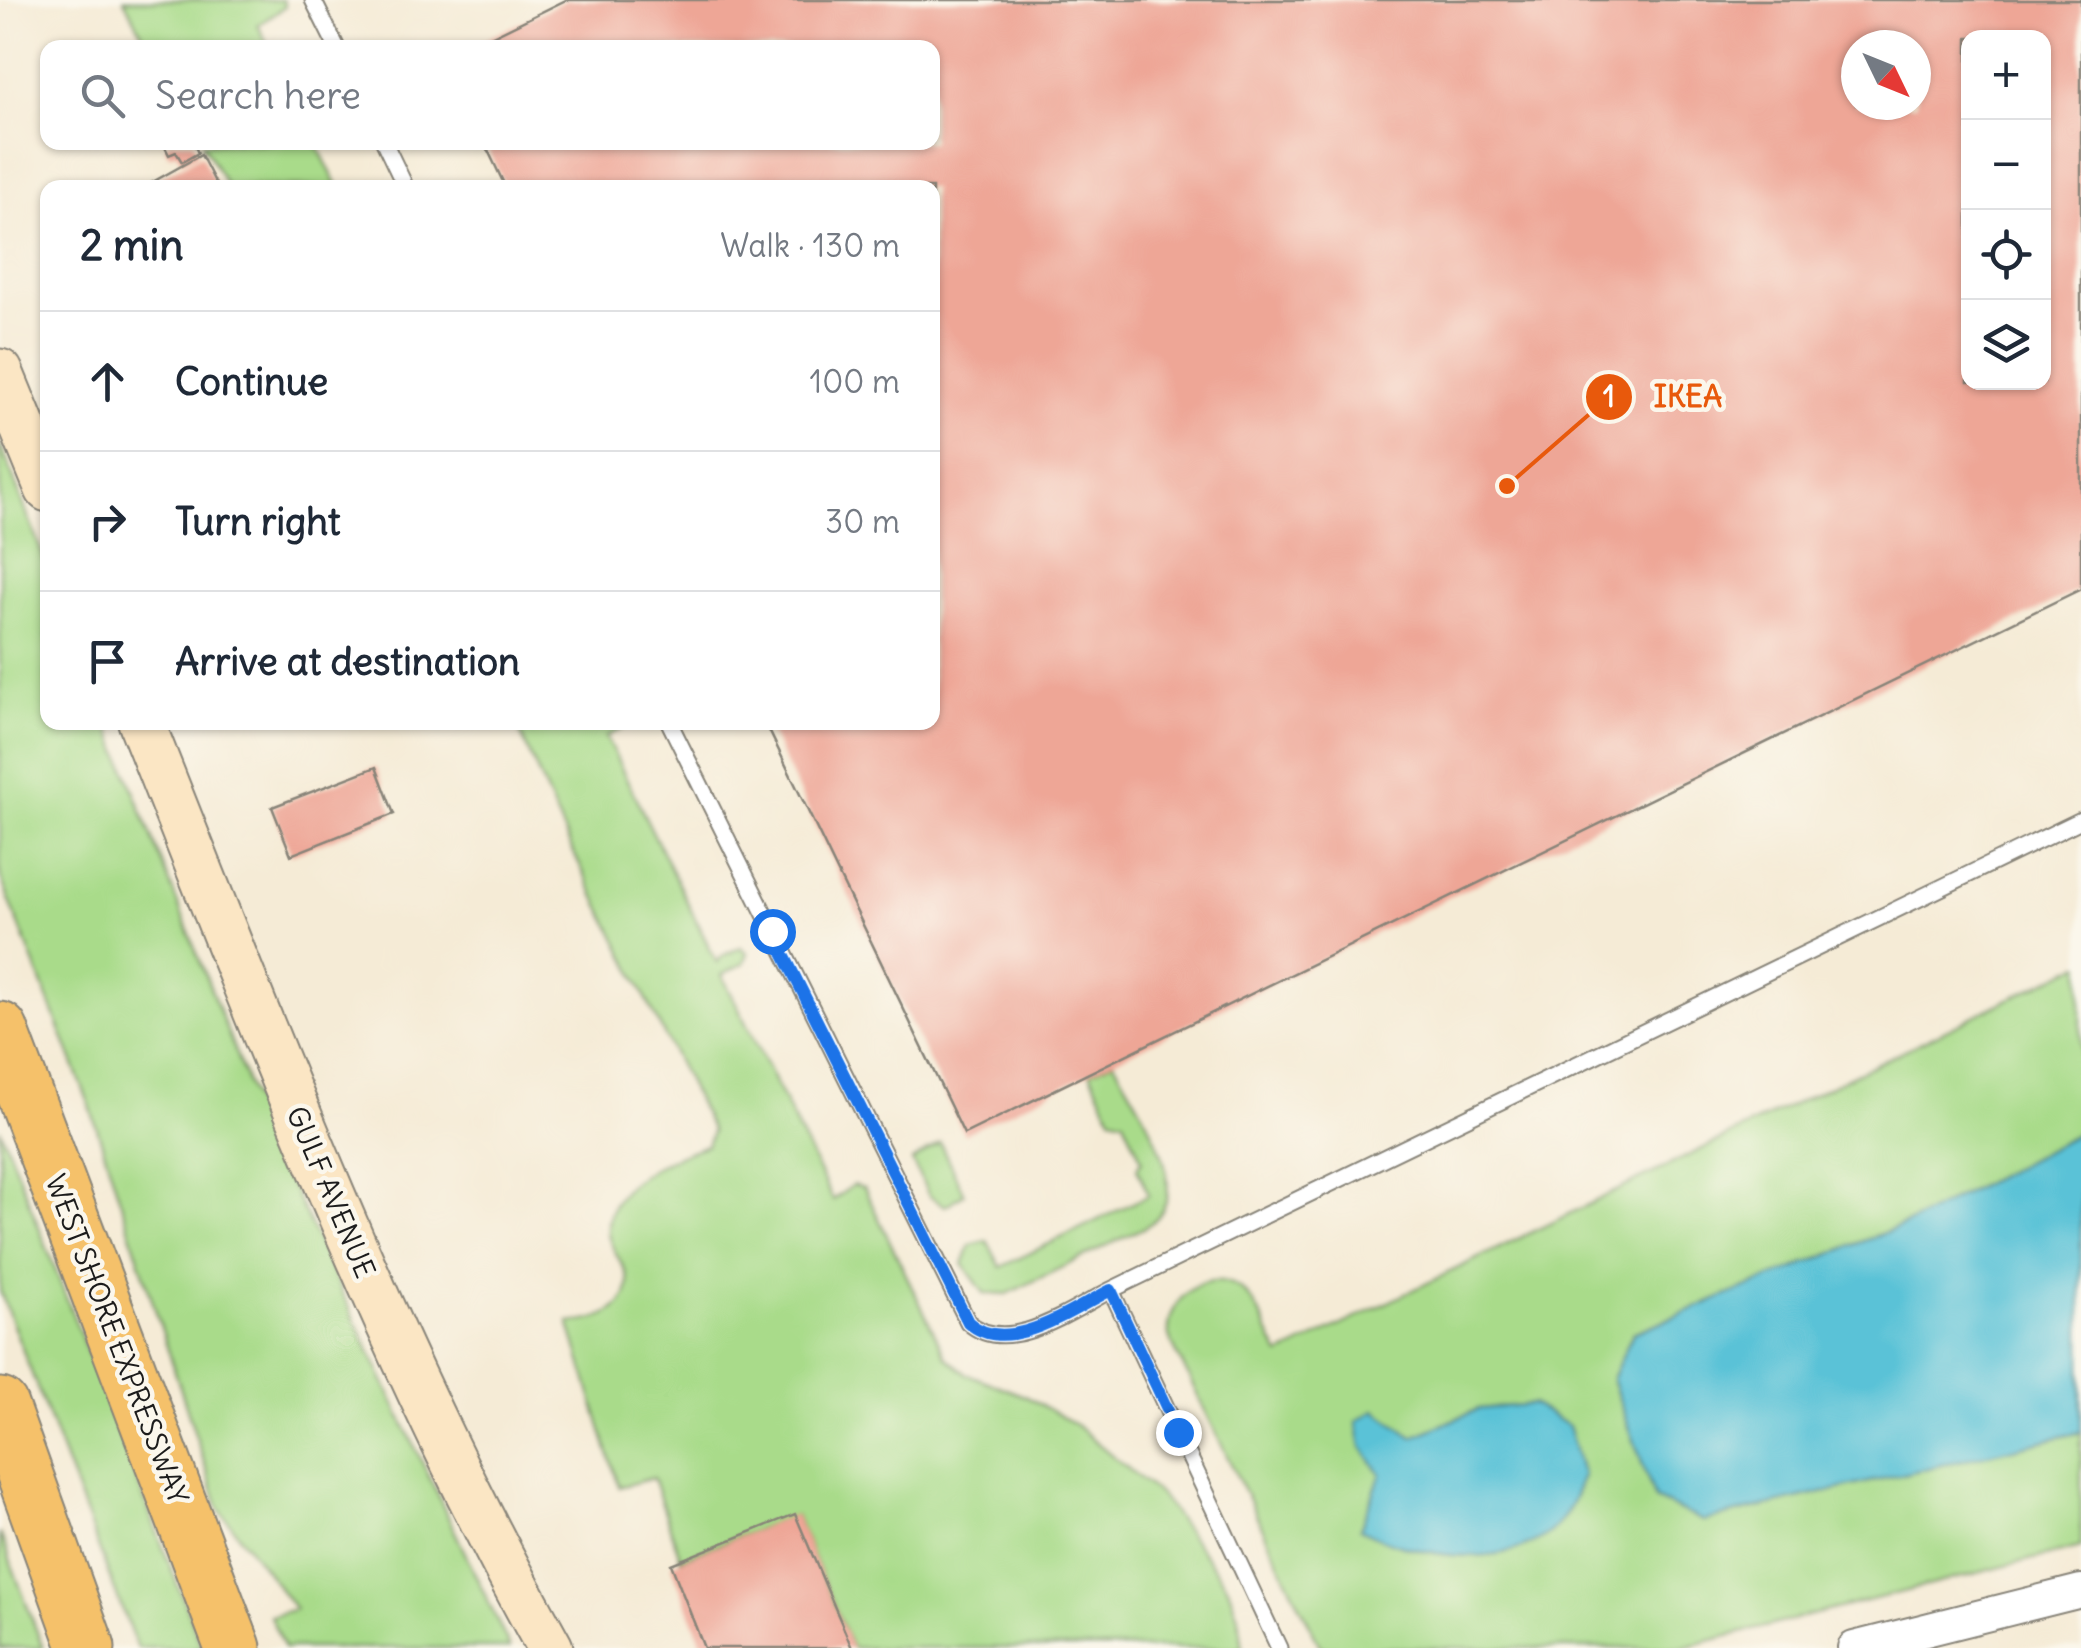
<!DOCTYPE html>
<meta charset="utf-8">
<style>
:root{--surface:#fff;--page:#f2f2f3;--text:#1f2937;--muted:#747a83;--line:#e0e1e3}
body{margin:0;font-family:Delius,sans-serif;background:var(--page);color:var(--text)}
.controls{position:absolute;right:30px;top:30px;display:grid;overflow:hidden;border-radius:20px;box-shadow:0 2px 8px #0004}
.controls button{width:90px;height:90px;display:grid;place-items:center;padding:0;border:0;border-bottom:2px solid var(--line);background:var(--surface);color:var(--text);font:50px sans-serif}
.compass{position:absolute;left:1841px;top:30px;width:90px;height:90px;border-radius:50%;background:var(--surface);box-shadow:0 2px 8px #0004;rotate:133deg}
.stop{position:absolute;width:30px;height:30px;margin:-22px;border:8px solid #1a73e8;border-radius:50%;background:#fff}
.stop.end{background:#1a73e8;border-color:#fff;box-shadow:0 2px 10px #0008}
.list{margin:0;padding:0;list-style:none}
h2{display:flex;justify-content:space-between;align-items:center;height:130px;margin:0;padding:0 40px;font-size:42px}
h2 small{font-size:32px;font-weight:400;color:var(--muted)}
.list li{display:grid;grid-template-columns:65px 1fr auto;gap:30px;align-items:center;box-sizing:border-box;height:140px;padding:0 40px;border-top:2px solid var(--line)}
.list b{display:block;font-size:38px;white-space:nowrap}
.list em{font-size:32px;font-style:normal;color:var(--muted)}
.icon{flex:none;width:55px;height:55px;fill:none;stroke:currentColor;stroke-width:2;stroke-linecap:round;stroke-linejoin:round}
.map{position:relative;flex:none;width:2081px;height:1648px;overflow:hidden}
.search{position:absolute;background:var(--surface);box-shadow:0 2px 8px #0004;left:40px;top:40px;width:900px;height:110px;display:flex;align-items:center;gap:25px;box-sizing:border-box;padding:0 35px;border-radius:20px;color:var(--muted);font-size:38px}
.panel{position:absolute;background:var(--surface);box-shadow:0 2px 8px #0004;left:40px;top:180px;width:900px;height:550px;border-radius:20px}
.map>svg:first-child{display:block}
</style>
<div class="map">
<svg width="2081" height="1648" viewBox="0 0 2081 1648">
<rect width="100%" height="100%" fill="#fbf7ec"/>
<filter id="ink" filterUnits="userSpaceOnUse"><feTurbulence type="fractalNoise" baseFrequency=".01" numOctaves="2"/><feDisplacementMap in="SourceGraphic" scale="20" xChannelSelector="R" yChannelSelector="G"/><feConvolveMatrix kernelMatrix="1 2 1 2 8 2 1 2 1" color-interpolation-filters="sRGB"/></filter>
<filter id="wash" filterUnits="userSpaceOnUse"><feTurbulence type="fractalNoise" baseFrequency=".0048" numOctaves="4" result="noise"/><feDisplacementMap in="SourceGraphic" scale="40" xChannelSelector="R" yChannelSelector="G"/><feGaussianBlur stdDeviation="2.25" result="paint"/><feColorMatrix in="noise" values="0 0 0 0 0 0 0 0 0 0 0 0 0 0 0 0 0 1.4 0 .05"/><feComposite in="paint" operator="in"/></filter>
<g filter="url(#wash)">
<rect width="100%" height="100%" fill="#f5ebd6"/>
<path fill="#a9db8a" stroke="#627c53" stroke-width="2.5" fill-rule="evenodd" d="M124,0H283L285,7L258,25L269,47L150,48Z
M202,143H316L338,187H227Z
M0,443L47,566L48,722L108,723L266,1132L510,1648H284L270,1616L295,1609L219,1509L90,1106L0,876Z
M599,722L631,723L606,737L717,963L722,956L741,947L748,953L744,963L722,975L833,1200L853,1185L864,1188L946,1357L967,1374L1025,1396L1076,1425L1161,1496L1228,1587L1239,1619L1243,1648H852L795,1515L681,1559L653,1478L619,1487L569,1322C594,1324 635,1308 627,1276C623,1262 609,1247 608,1233C604,1183 672,1157 707,1145L712,1131L567,839L516,723Z
M2081,964V1132L1911,1222L1633,1333L1612,1379L1655,1498L2081,1432V1547L1681,1648H1321L1169,1337C1165,1297 1212,1260 1246,1294C1262,1310 1268,1336 1280,1355ZM1479,1409L1360,1530C1391,1446 1398,1443 1479,1409Z
M1114,1061C1135,1102 1203,1194 1145,1227L1007,1294L984,1293L963,1264L970,1245L987,1241L1001,1267L1149,1195L1137,1168L1142,1160L1124,1120L1111,1117L1090,1072Z
M0,1129L7,1145L202,1648H137L0,1291Z
M940,1143L964,1194L945,1206L929,1196L912,1161Z
M0,1533L43,1648H0Z"/>
<path fill="#5ac2d7" stroke="#3b6f7a" stroke-width="2.5" d="M2081,1132V1432L1703,1521L1655,1499L1612,1379L1633,1333L1911,1222Z
M1533,1404L1568,1426L1583,1476C1577,1489 1572,1507 1563,1518C1520,1576 1413,1557 1360,1529L1381,1474L1362,1447L1357,1421L1375,1410L1413,1437L1479,1409Z"/>
<g id="blocks">
<path fill="#eea696" fill-rule="evenodd" d="M566,0H2081V589L964,1134L765,722H932V188H506L484,142H932V48H468ZM1968,38H2044V382H1968ZM1856,45H1916V105H1856Z
M171,142H193L198,153L182,162L176,152L169,155L165,147Z
M201,155L218,188H142Z
M376,767L394,814L291,855L272,807Z
M795,1514L852,1648H704L671,1564Z"/>
</g>
</g>
<g filter="url(#ink)">
<use href="#blocks" fill-opacity="0" stroke="#888479" stroke-width="2.5"/>
<g fill="none" stroke-linecap="round" stroke-linejoin="round">
<g stroke="#888479" stroke-width="19">
<path id="lane" d="M313,0L337,48
M384,142L406,188
M669,722L968,1322C1007,1358 1073,1309 1111,1290
M1279,1648L1111,1290L2081,820"/>
</g>
<g stroke="#888479" stroke-width="36">
<path id="street" d="M1854,1648L2081,1591"/>
</g>
<g stroke="#888479" stroke-width="49">
<path id="secondary" d="M0,372L48,489
M141,722C266,1036 386,1353 550,1648"/>
</g>
<g stroke="#888479" stroke-width="59">
<path id="highway" d="M0,1030L233,1648
M0,1406L87,1648"/>
</g>
<use href="#lane" stroke="#fff" stroke-width="15"/>
<use href="#street" stroke="#fff" stroke-width="32"/>
<use href="#secondary" stroke="#fbe6c4" stroke-width="45"/>
<use href="#highway" stroke="#f5c16b" stroke-width="55"/>
</g>
</g>
<g fill="none" stroke-linecap="round" stroke-linejoin="round" filter="url(#ink)">
<path stroke="#1a73e8" stroke-width="12" d="M772,931L968,1322C1007,1358 1072,1309 1111,1290L1178,1432"/>
</g>
<g text-anchor="middle" dominant-baseline="central" stroke-width="9" stroke-linejoin="round" paint-order="stroke">
<g font-size="28" fill="#1c1c1c" stroke="#fbf7ec">
<text transform="translate(331 1192) rotate(67)">GULF AVENUE</text>
<text transform="translate(117 1339) rotate(69)">WEST SHORE EXPRESSWAY</text>
</g>
</g>
<path fill="none" stroke="#e8590c" stroke-width="4" d="M1507 486L1609 397"/>
<g fill="#e8590c" stroke="#fbf7ec" stroke-width="4">
<circle cx="1507" cy="486" r="10"/>
<circle cx="1609" cy="397" r="25"/>
</g>
<g font-size="30" text-anchor="middle" font-weight="bold" fill="#fff">
<text x="1609" y="407">1</text>
</g>
<g font-size="30" text-anchor="middle" font-weight="bold" fill="#e8590c" stroke="#fbf7ec" stroke-width="9" stroke-linejoin="round" paint-order="stroke">
<text x="1688" y="407">IKEA</text>
</g>
</svg>
<div class="controls">
<button>+</button>
<button>−</button>
<button><svg class="icon" aria-label="locate" viewBox="0 0 24 24"><circle cx="12" cy="12" r="6"/><path d="M12 2v4M12 18v4M2 12h4M18 12h4"/></svg></button>
<button><svg class="icon" aria-label="layers" viewBox="0 0 24 24"><path d="M12 4l9 5-9 5-9-5zM3 14l9 5 9-5"/></svg></button>
</div>
<svg class="compass" viewBox="-18 -18 36 36"><path d="M0-13l5 13h-10z" fill="#e53935"/><path d="M0 13l5-13h-10z" fill="#747a83"/></svg>
<div class="stop" style="left:772px;top:931px"></div>
<div class="stop end" style="left:1178px;top:1432px"></div>
<div class="search"><svg class="icon" aria-label="search" viewBox="0 0 24 24"><circle cx="10" cy="10" r="6"/><path d="M15 15l6 6"/></svg>Search here</div>
<section class="panel">
<h2>2 min<small>Walk · 130 m</small></h2>
<ul class="list">
<li><svg class="icon" aria-label="ahead" viewBox="0 0 24 24"><path d="M12 20V5M6 11l6-6 6 6"/></svg><div><b>Continue</b></div><em>100 m</em></li>
<li><svg class="icon" aria-label="right" viewBox="0 0 24 24"><path d="M7 20v-9h11M14 6l5 5-5 5"/></svg><div><b>Turn right</b></div><em>30 m</em></li>
<li><svg class="icon" aria-label="arrive" viewBox="0 0 24 24"><path d="M6 21V4h12l-3 4 3 4H6"/></svg><div><b>Arrive at destination</b></div></li>
</ul>
</section>
</div>
